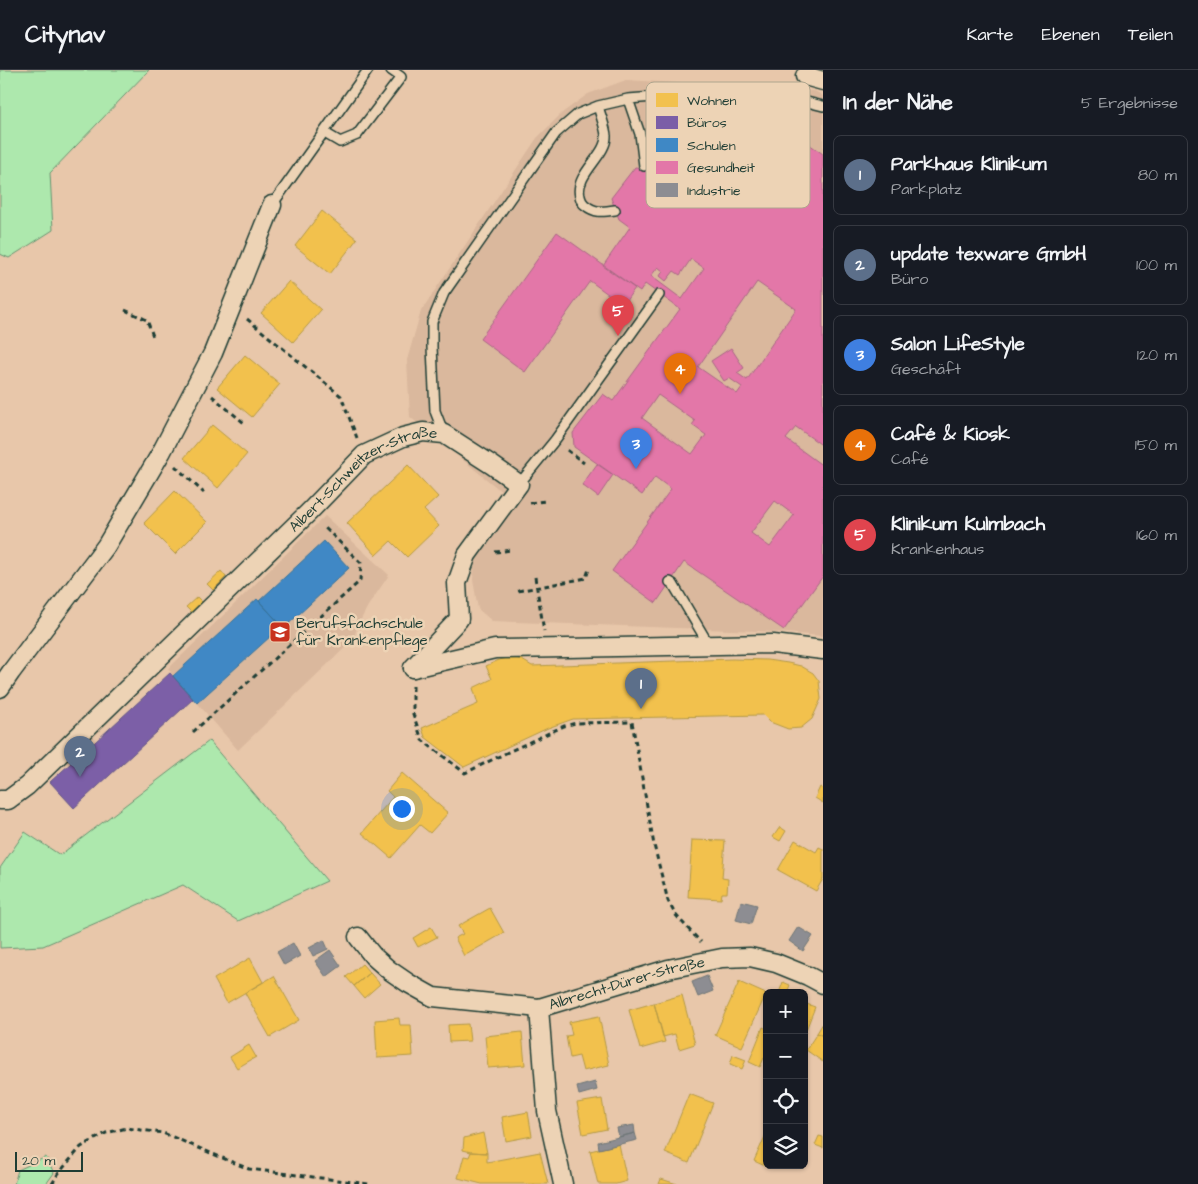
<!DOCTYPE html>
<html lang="de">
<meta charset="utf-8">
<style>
:root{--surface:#171b24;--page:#20242c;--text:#f1f3f6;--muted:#9ea1a6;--line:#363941;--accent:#d93025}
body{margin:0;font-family:"Architects Daughter",sans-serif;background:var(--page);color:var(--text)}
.controls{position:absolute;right:15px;bottom:15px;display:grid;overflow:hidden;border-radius:8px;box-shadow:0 1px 4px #0004}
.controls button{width:45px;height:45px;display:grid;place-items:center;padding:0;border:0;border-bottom:1px solid var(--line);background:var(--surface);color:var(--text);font:25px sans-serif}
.scale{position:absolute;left:15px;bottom:12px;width:68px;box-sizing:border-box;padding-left:5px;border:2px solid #1f3d34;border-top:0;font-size:14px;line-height:18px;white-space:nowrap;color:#1f3d34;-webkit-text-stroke:4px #edd3b5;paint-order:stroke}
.you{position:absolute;left:401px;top:738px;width:18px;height:18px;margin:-12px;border:4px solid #fff;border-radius:50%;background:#1a73e8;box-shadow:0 0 0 8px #1a73e833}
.badge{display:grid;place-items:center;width:32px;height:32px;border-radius:50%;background:var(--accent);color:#fff;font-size:16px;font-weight:700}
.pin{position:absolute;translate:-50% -41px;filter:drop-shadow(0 1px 2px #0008)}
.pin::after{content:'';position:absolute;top:26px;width:18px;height:15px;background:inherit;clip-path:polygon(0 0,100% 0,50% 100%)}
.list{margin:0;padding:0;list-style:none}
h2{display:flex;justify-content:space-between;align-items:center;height:65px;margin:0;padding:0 20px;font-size:21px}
h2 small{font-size:16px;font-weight:400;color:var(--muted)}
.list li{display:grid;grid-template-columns:32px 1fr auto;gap:15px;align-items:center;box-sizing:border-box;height:80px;margin:0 10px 10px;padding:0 10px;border:1px solid var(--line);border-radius:8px}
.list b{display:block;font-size:19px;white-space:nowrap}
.list p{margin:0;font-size:16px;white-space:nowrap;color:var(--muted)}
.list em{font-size:16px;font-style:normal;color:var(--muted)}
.icon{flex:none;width:28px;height:28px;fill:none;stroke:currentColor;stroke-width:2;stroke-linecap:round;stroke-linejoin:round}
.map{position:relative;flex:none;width:823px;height:1114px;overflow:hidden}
header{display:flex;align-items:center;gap:30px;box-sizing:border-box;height:70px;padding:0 25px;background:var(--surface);border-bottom:1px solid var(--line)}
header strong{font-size:24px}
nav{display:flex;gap:28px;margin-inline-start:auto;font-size:18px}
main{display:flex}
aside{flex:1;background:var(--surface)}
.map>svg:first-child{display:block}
</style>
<header>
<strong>Citynav</strong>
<nav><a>Karte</a><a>Ebenen</a><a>Teilen</a></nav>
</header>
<main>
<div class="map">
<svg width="823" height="1114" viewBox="0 0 823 1114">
<rect width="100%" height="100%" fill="#e8c7aa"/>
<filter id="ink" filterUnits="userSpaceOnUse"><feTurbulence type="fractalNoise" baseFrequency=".02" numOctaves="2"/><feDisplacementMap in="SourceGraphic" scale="10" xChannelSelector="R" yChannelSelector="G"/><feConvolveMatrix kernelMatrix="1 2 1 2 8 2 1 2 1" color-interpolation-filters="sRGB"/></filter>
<g filter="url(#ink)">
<path fill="#dab89d" d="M626,10L815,21L823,26V566L758,561L492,551L478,539L473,510L476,481L501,421L410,347L407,290L421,241L537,68L562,43L588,24Z
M325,446L389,505L368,536L358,555L353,570L238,680L168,599Z"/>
<path fill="#ade8ad" stroke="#669270" d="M0,0H149L50,103L53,160L9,188L0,184Z
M209,671L327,811L238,851L183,815L43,876L0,878V798L25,762L60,785Z
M46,1087L54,1103L46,1114H14L18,1100Z"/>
<path fill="#f2c14e" stroke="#b39946" d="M322,141L357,169L330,204L295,176Z
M289,211L321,240L293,272L261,243Z
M245,285L280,314L252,347L217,318Z
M212,355L247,384L218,418L184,388Z
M408,395L438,427L424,440L439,456L407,487L391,471L376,485L347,453Z
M175,421L207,452L175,484L144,453Z
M221,501L226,507L213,520L207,514Z
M197,527L202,532L191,542L186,537Z
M512,587L522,590L532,596L732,589L767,590L788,593L801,596L813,603L819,611L821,629L812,649L801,658L788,659L770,652L763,645L573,649L548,658L464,697L425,667L422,658L478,634L473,618L492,609L486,596L499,590Z
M402,703L448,743L430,763L420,755L391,788L362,763L393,727L387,721Z
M820,717L823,719V733L815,728Z
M780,757L786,761L780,771L773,767Z
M692,770L725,771L722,808L728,809L727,823H722L721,829L688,827Z
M795,770L816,782L819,777L823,779V809L816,821L778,800Z
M490,838L504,863L464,886L455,868L463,864L458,856Z
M431,857L437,867L418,877L413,868Z
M250,888L263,912L227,933L214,909Z
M362,894L370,903L354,916L346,907Z
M370,903L380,914L364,928L354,916Z
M274,906L299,950L270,967L245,923Z
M739,912L766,924L742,977L715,965Z
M783,912L790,915L787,923H779Z
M682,925L695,974L679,979L675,964L663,967L654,933Z
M654,933L665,972L640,979L629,940Z
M804,933L815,937L804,965Z
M599,946L609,995L583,1001L579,986L570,988L566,966L572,965L569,952Z
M399,948L400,955H411L413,986L377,988L375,950Z
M823,953V966L817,963Z
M468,954L470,971L449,972L448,955Z
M763,957L767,959V989L764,988L760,997L749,992Z
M522,962L525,995L488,998L485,966Z
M817,963L823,966V992L806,980Z
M249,975L256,987L237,998L230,987Z
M733,985L746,990L742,999L730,994Z
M689,1024L713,1033L689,1093L665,1083Z
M602,1029L607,1059L583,1064L577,1033Z
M528,1042L532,1066L506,1071L502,1047Z
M767,1062V1092L765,1096L754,1091Z
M483,1063L487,1083L471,1082L463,1080L464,1068Z
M819,1066L823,1067V1078L815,1075Z
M619,1074L627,1111L616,1114H598L590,1081Z
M471,1082L487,1083V1092L540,1082L548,1114H482L458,1108L464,1086L469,1087Z
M661,1109L677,1114H659Z"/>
<path fill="#7b5ea7" stroke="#5f5484" d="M170,603L193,629L74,738L50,712L71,693L67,689L79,678L83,683Z"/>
<path fill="#3f88c5" stroke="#35729a" d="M324,471L349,498L284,558L259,531Z
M257,529L282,556L197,633L173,606Z"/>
<path fill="#e377a8" stroke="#a86685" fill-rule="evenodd" d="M758,48L785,57L823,84V376L796,357L786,369L823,396V506L784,560L684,492L656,533L612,501L671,419L655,407L642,425L574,377L573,363L603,324L613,331L680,239L645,214L640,222L603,196L630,157L619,149L611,128L635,97L655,99L665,106L702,55L716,64L727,50L748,62ZM728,96L748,110L729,136L709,122ZM691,189L704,198L682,229L651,206L658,197L663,201L660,206L666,211L674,201L680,205ZM757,212L796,239L747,310L737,303L744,298L731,278L711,291L724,311L729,308L742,317L737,324L698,297ZM658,325L695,351L692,355L706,365L692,384L642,348ZM775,431L794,445L770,477L751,463Z
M557,162L635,218L623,235L590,211L525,302L480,269Z
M597,394L613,405L598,427L582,415Z"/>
<path fill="#8d8d92" stroke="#6c7576" d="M741,831L757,835L751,854L736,850Z
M798,857L813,866L803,881L789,871Z
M324,870L328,879L313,886L309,878Z
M293,873L300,886L284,895L277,882Z
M330,880L341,896L326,907L315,891Z
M707,906L713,921L698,927L692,912Z
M595,1012L597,1020L579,1025L577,1017Z
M634,1055L635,1063L619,1067L617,1058Z
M635,1063L637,1070L599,1079L598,1072Z"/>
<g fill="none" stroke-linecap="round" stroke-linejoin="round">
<g stroke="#1f3d34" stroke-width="12">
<path id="service" d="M628,29L640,64L644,96
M598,36C600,44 606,59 606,66C607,85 574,105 580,126C581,130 581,132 585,135C595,143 602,142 615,140
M323,62L340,72L357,65L401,7L391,0
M272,135L368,0
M444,364L435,341L432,277V252L444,223L556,63L578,44L598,36L628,29L654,27L724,31L807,32L823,36
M519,414L555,370L659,225
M670,512L673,514L709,575"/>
</g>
<g stroke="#1f3d34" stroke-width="21">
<g id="minor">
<path d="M805,6L823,11"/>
<path d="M413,598L495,579L567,578L773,574L823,580"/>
<path d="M0,618L11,602L106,476L161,383L213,283L272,135"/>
<path id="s1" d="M0,730H8L27,716L309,442L364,385L403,367L423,362L444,364L492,395L519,414L467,485L457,513L459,549L413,598"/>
<path id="s2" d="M358,867L373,886L389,900L408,913L433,927L539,938L668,899L722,888L750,887L776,893L808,906L823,914"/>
<path d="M539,938L547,1041L563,1114"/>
</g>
</g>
<path stroke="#1f3d34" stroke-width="3" stroke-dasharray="5 4" stroke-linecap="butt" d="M125,240L147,250L154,269
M247,249L341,326L357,368
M212,326L244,353
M567,380L584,393
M175,396L204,423
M530,433L545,431
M495,482L512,480
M535,507L544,561
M518,521L586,508L589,499
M413,616V644L422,670L465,703L506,683L564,656L576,653L632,652L654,775L668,831L675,844L691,862L701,872
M193,662L360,511L361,493L323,456
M52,1114L58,1104L81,1077L106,1063L127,1058L163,1063L249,1099L369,1114"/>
<use href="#service" stroke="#edd3b5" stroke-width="9"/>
<use href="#minor" stroke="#edd3b5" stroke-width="18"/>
</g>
</g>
<defs>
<g id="university-square" transform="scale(1.125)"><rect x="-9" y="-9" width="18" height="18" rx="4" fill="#c8321e" stroke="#edd3b5"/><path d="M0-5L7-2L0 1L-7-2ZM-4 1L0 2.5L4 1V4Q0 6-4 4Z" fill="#fff"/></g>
</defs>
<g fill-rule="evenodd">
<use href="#university-square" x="280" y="562"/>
</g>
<g text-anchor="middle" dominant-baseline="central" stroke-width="5" stroke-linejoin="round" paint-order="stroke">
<g font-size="15" fill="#1f3d34" stroke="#edd3b5">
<text stroke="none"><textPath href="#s1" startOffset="491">Albert-Schweitzer-Straße</textPath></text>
<text stroke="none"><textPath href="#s2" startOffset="295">Albrecht-Dürer-Straße</textPath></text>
</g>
<g font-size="15" fill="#1f3d34" stroke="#edd3b5" text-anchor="start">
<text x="296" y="553">Berufsfachschule<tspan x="296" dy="17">für Krankenpflege</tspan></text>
</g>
</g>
<rect x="646" y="12" width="164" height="126" rx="8" fill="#edd3b5" stroke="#afa68e" stroke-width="1"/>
<rect x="656" y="23" width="22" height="14" fill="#f2c14e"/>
<rect x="656" y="46" width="22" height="13" fill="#7b5ea7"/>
<rect x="656" y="68" width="22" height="14" fill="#3f88c5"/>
<rect x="656" y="91" width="22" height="13" fill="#e377a8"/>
<rect x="656" y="113" width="22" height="14" fill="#8d8d92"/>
<g font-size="14" fill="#1f3d34">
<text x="687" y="35">Wohnen</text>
<text x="687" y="57">Büros</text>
<text x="687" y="80">Schulen</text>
<text x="687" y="102">Gesundheit</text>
<text x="687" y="125">Industrie</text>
</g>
</svg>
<div class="controls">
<button>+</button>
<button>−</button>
<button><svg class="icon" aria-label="locate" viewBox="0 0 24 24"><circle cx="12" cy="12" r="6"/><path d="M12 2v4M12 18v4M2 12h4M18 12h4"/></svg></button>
<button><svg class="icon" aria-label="layers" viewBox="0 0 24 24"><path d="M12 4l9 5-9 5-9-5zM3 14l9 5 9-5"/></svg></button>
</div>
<div class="scale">20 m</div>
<div class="you"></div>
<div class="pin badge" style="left:641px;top:639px;background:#5c6f8a">1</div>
<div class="pin badge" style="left:80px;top:707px;background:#5c6f8a">2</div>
<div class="pin badge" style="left:636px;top:399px;background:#3f7fe0">3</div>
<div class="pin badge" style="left:680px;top:324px;background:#e8710a">4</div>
<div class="pin badge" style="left:618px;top:266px;background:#e0444e">5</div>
</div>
<aside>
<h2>In der Nähe<small>5 Ergebnisse</small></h2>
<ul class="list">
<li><span class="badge" style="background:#5c6f8a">1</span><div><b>Parkhaus Klinikum</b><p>Parkplatz</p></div><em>80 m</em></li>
<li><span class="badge" style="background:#5c6f8a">2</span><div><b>update texware GmbH</b><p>Büro</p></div><em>100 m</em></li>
<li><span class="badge" style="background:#3f7fe0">3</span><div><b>Salon LifeStyle</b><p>Geschäft</p></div><em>120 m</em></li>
<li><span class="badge" style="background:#e8710a">4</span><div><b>Café &amp; Kiosk</b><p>Café</p></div><em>150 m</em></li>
<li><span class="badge" style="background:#e0444e">5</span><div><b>Klinikum Kulmbach</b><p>Krankenhaus</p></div><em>160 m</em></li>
</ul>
</aside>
</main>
